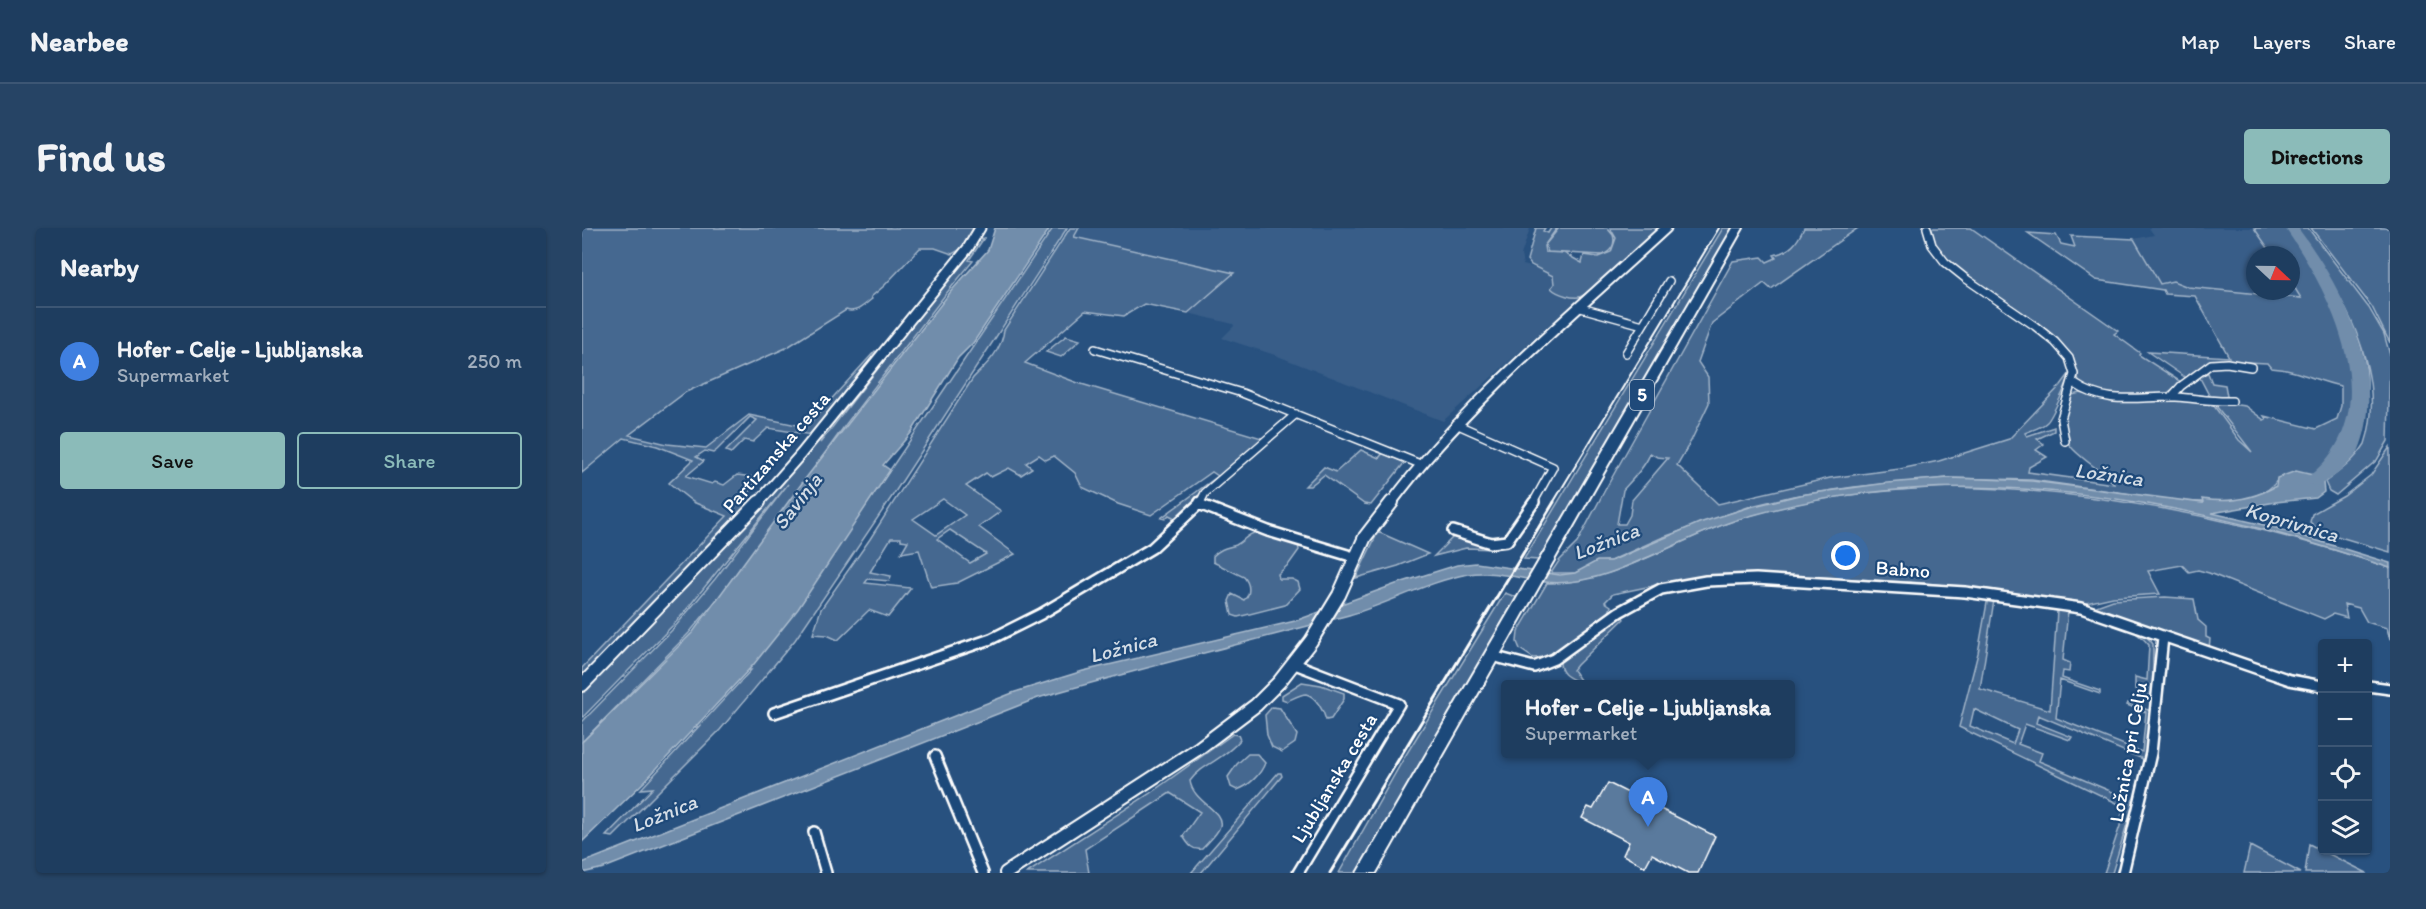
<!DOCTYPE html>
<meta charset="utf-8">
<style>
:root{--surface:#1e3d5f;--page:#264465;--text:#f1f3f6;--muted:#a1aebd;--line:#3c5674;--accent:#8bbbb9}
body{margin:0;font-family:Itim,sans-serif;background:var(--page);color:var(--text)}
.controls{position:absolute;right:18px;bottom:18px;display:grid;overflow:hidden;border-radius:6px;box-shadow:0 2px 4px #0004}
.controls button{width:54px;height:54px;display:grid;place-items:center;padding:0;border:0;border-bottom:2px solid var(--line);background:var(--surface);color:var(--text);font:30px sans-serif}
.compass{position:absolute;left:1664px;top:18px;width:54px;height:54px;border-radius:50%;background:var(--surface);box-shadow:0 2px 4px #0004;rotate:112deg}
.you{position:absolute;left:1264px;top:328px;width:21px;height:21px;margin:-15px;border:4px solid #fff;border-radius:50%;background:#1a73e8;box-shadow:0 0 0 9px #1a73e833}
.badge{display:grid;place-items:center;width:39px;height:39px;border-radius:50%;background:var(--accent);color:#fff;font-size:20px;font-weight:700}
.pin{position:absolute;translate:-50% -50px;filter:drop-shadow(0 2px 3px #0008)}
.pin::after{content:'';position:absolute;top:32px;width:21px;height:18px;background:inherit;clip-path:polygon(0 0,100% 0,50% 100%)}
.popup{position:absolute;left:919px;top:452px;width:294px;height:78px;box-sizing:border-box;display:grid;place-content:center;border-radius:6px;background:var(--surface);filter:drop-shadow(0 2px 4px #0005);font-size:20px;white-space:nowrap;color:var(--muted)}
.popup b{font-size:22px;color:var(--text)}
.popup::after{content:'';position:absolute;left:50%;top:100%;margin-left:-12px;border:12px solid transparent;border-top-color:var(--surface)}
.list{margin:0;padding:0;list-style:none}
h2{display:flex;justify-content:space-between;align-items:center;height:78px;margin:0;padding:0 24px;font-size:26px}
h2 small{font-size:20px;font-weight:400;color:var(--muted)}
.list li{display:grid;grid-template-columns:39px 1fr auto;gap:18px;align-items:center;box-sizing:border-box;height:108px;padding:0 24px;border-top:2px solid var(--line)}
.list b{display:block;font-size:22px;white-space:nowrap}
.list p{margin:0;font-size:20px;white-space:nowrap;color:var(--muted)}
.list em{font-size:20px;font-style:normal;color:var(--muted)}
.actions{display:flex;gap:12px;padding:18px 24px}
.actions a{flex:1;padding:14px 0;border:2px solid var(--accent);border-radius:6px;text-align:center;font-size:21px;color:var(--accent)}
.actions .main{background:var(--accent);color:#111}
.icon{flex:none;width:33px;height:33px;fill:none;stroke:currentColor;stroke-width:2;stroke-linecap:round;stroke-linejoin:round}
.map{position:relative;flex:none;width:1808px;height:645px;overflow:hidden;border-radius:6px}
header{display:flex;align-items:center;gap:36px;box-sizing:border-box;height:84px;padding:0 30px;background:var(--surface);border-bottom:2px solid var(--line)}
header strong{font-size:28px}
nav{display:flex;gap:33px;margin-inline-start:auto;font-size:21px}
.intro{display:flex;align-items:center;justify-content:space-between;box-sizing:border-box;height:144px;padding:0 36px}
h1{margin:0;font-size:42px}
.button{padding:15px 27px;border-radius:6px;background:var(--accent);color:#111;font-size:21px;font-weight:700}
main{display:flex;gap:36px;padding:0 36px}
aside{flex:1;background:var(--surface);border-radius:6px;box-shadow:0 2px 4px #0004}
.map>svg:first-child{display:block}
</style>
<header>
<strong>Nearbee</strong>
<nav><a>Map</a><a>Layers</a><a>Share</a></nav>
</header>
<div class="intro"><h1>Find us</h1><a class="button">Directions</a></div>
<main>
<aside>
<h2>Nearby<small></small></h2>
<ul class="list">
<li><span class="badge" style="background:#3f7fe0">A</span><div><b>Hofer - Celje - Ljubljanska</b><p>Supermarket</p></div><em>250 m</em></li>
</ul>
<div class="actions"><a class="main">Save</a><a>Share</a></div>
</aside>
<div class="map">
<svg width="1808" height="645" viewBox="0 0 1808 645">
<rect width="100%" height="100%" fill="#28517f"/>
<filter id="ink" filterUnits="userSpaceOnUse"><feTurbulence type="fractalNoise" baseFrequency=".0167" numOctaves="2"/><feDisplacementMap in="SourceGraphic" scale="12" xChannelSelector="R" yChannelSelector="G"/><feConvolveMatrix kernelMatrix="1 2 1 2 8 2 1 2 1" color-interpolation-filters="sRGB"/></filter>
<g filter="url(#ink)">
<path fill="#375d88" d="M497,0H948L939,27L941,37L958,41L971,48L972,56L970,60L972,63L1000,68L861,193L693,127L640,110L652,98L651,96L606,85L651,45L491,9Z
M1567,0H1672L1691,27H1673V63H1709V54L1720,70L1606,59L1591,53L1578,56L1552,11L1572,7Z"/>
<path fill="#446890" stroke="#a2b4c8" stroke-width="1.5" fill-rule="evenodd" d="M0,0H396L383,19L370,26L353,20H338L302,58L289,69L290,71C282,77 274,86 264,82L204,120L104,164L47,207L85,216L124,220L167,187L224,199L293,123L296,124L230,207L186,200L171,214L162,212L149,225L144,223L175,192L168,189L135,222L131,225L123,223L114,229L122,233L104,248L130,256L133,254L142,257L155,247L172,249L174,251L162,276L165,280L0,451V440L145,288L111,274L87,255L111,232L75,218L42,210L0,245Z
M471,0H485L311,267L213,412L138,502L31,609L24,608L71,560L59,561L169,442H165L277,288Z
M488,0H497L492,9L652,45L606,85L562,76L542,88L503,83L443,135L496,155L683,211L624,260L593,290L587,287L583,291L579,290L636,248L630,244L569,287L536,276L500,259L493,245L472,228L464,232L457,227L444,235L450,240L439,247L427,240L409,249L404,245L384,258L419,283L397,299L433,326L375,355L349,359L337,322L319,325L326,313L319,312V310H309L288,344L309,348L307,353L286,351L283,355L329,360L306,389L287,382L256,412L245,407L231,406L239,381L288,311L391,150C405,136 420,122 422,102ZM361,271L383,287L354,307L331,291ZM368,302L403,325L404,326L388,335L355,311Z
M954,0H963L961,3L966,5L969,0H975L962,18L963,24L982,25L1000,35L1002,27L1016,29L1029,24L1034,10L1028,0H1078C1054,23 1029,53 1000,68C993,72 975,66 969,60L972,56L971,48L949,37L945,32Z
M977,0H1025L1031,7C1034,16 1029,24 1020,27L966,24L963,17Z
M1141,0H1152L959,330L957,332L942,331Z
M1222,0H1276L1189,61L1182,55L1130,95L1116,134L1126,149L1127,175L1109,213L1095,237L1136,276L1248,250L1318,241L1357,233L1427,211L1479,157L1488,145C1487,152 1470,189 1465,194C1459,200 1450,202 1443,205L1445,208L1472,199V203L1455,211L1462,216L1454,222L1465,229L1447,239L1446,244L1532,256C1519,240 1482,223 1480,201C1479,191 1484,178 1486,168L1498,165L1524,171H1591L1629,174L1657,212L1670,224L1631,174L1663,178L1682,192L1684,191L1682,188L1734,201L1755,191L1759,178V158C1733,153 1718,142 1689,140L1685,135L1644,133L1604,150L1566,124L1647,129L1613,68L1583,66L1581,62L1514,52L1446,5L1474,7L1479,16L1493,19L1489,8L1552,11L1578,56L1591,53L1606,59L1719,70L1709,54V27H1691L1672,0H1705C1742,49 1789,100 1785,165C1784,185 1779,200 1766,215C1756,225 1746,241 1732,246C1722,249 1707,249 1696,251C1681,277 1626,275 1598,273L1450,252L1366,250L1272,259L1211,268L1169,278L1079,310L1028,333L1016,334L993,345H969L977,333L995,315L1023,262L1151,33L1180,29L1185,34L1194,30L1192,27C1209,23 1215,15 1222,0ZM1068,225L1075,229L1086,230L1050,272L1048,287L1043,296H1035L1041,262C1048,254 1066,236 1068,225Z
M1347,0H1389L1536,103L1532,106L1558,125L1557,127L1599,154L1582,168L1520,167L1497,156C1493,91 1388,69 1354,22C1350,17 1349,7 1347,0Z
M1712,0H1726L1787,80L1802,106L1808,127L1806,213L1795,232L1754,267L1747,263L1743,254C1758,243 1773,232 1783,216C1808,141 1755,57 1712,0Z
M1729,0H1808V115L1790,79Z
M402,10L387,32L391,33L363,67L264,196L151,352L107,405L0,514V494L92,400L133,351L206,256L96,392L0,490V463L151,306L365,50L243,205L238,215L397,11Z
M484,108L498,112L479,129L464,124Z
M1626,145L1630,155L1643,157L1645,168L1638,172L1629,171L1617,148Z
M1808,219V324L1738,303L1728,294L1730,286L1762,268L1789,247Z
M779,222L797,230L801,225L823,234L789,277L782,276L742,247L728,258H723L742,239L754,244Z
M1370,259C1520,262 1666,292 1808,340V412L1805,400L1785,394L1777,380L1762,376L1765,390L1751,386L1742,391L1627,345L1616,342L1607,344L1600,337L1566,343L1578,366L1531,369L1495,377L1434,366L1344,355L1203,347L1108,350L1031,366L1023,374L1029,378L1027,385L966,429L951,430L938,421L935,414L936,404L965,355C1033,356 1091,313 1154,292C1223,269 1298,262 1370,259Z
M675,304L716,316L717,322L707,336L696,346L697,351H710L716,354L718,361L703,377L656,389L650,387L647,373L650,366L662,372C669,366 668,356 662,349L631,334V328C639,320 644,320 654,317C662,313 665,306 675,304Z
M796,304L846,326L816,338L774,350Z
M871,309L914,321L884,320L852,328Z
M923,365L934,369V373L775,645H757L822,530Z
M1406,369C1444,374 1549,384 1571,416V469L1564,467L1563,463L1553,461V449L1565,452L1567,417C1549,394 1513,390 1486,383L1481,432L1488,435L1487,444L1481,443L1480,450L1518,463V466L1478,452L1474,490L1560,524L1564,484L1545,477L1546,475L1569,483L1563,532L1456,487L1454,495L1490,509L1488,512L1443,496L1436,516L1460,525L1457,533L1552,573L1530,645H1522L1538,598L1541,578L1377,499L1396,425ZM1412,372L1475,383L1468,482L1398,461ZM1392,481L1436,502L1431,516L1388,498Z
M1583,369L1612,371L1616,392L1624,399V409L1628,411L1627,421L1509,380L1531,372Z
M1040,388L1042,391L995,437L991,442L998,452L996,454C986,449 978,446 978,434Z
M720,454L739,457L762,465V471L749,491L744,492C742,484 734,468 724,466C718,466 710,471 705,473L700,471V467Z
M690,479L698,480L715,507L713,515L700,524L690,519L685,507L683,487Z
M651,506L656,507L658,512C643,531 620,536 608,553C611,574 642,582 638,598C636,606 625,615 620,621C610,623 606,616 601,608L618,584L588,565L503,621L507,645H445L567,566Z
M666,526H675L683,535C679,546 667,558 655,562L649,559L646,549L655,536Z
M696,545H699L700,548L619,645H609Z
M1727,616L1785,645H1723Z
M1668,618L1719,645H1662Z"/>
<path fill="#718dab" stroke="#aabbcd" stroke-width="1.5" d="M413,0H468L391,115L376,130L329,205L301,237L308,242L216,381L172,436L62,554L0,614V514L111,404L220,255L370,62L406,22Z
M1744,237L1758,241L1741,254L1742,264L1734,270L1694,274L1630,285L1691,299L1808,335V340C1607,271 1384,229 1175,286C1139,295 1105,312 1071,327C1050,336 1027,347 1005,351C992,354 977,356 963,354C939,351 911,342 887,346C846,353 807,376 767,387C664,415 559,440 456,470L22,640L0,645V635L433,464L501,443L713,393L814,356L875,337L894,335L978,347L993,345L1015,333H1029L1117,295L1168,279L1217,267L1305,255L1366,250L1401,251L1450,253L1621,275L1620,271C1645,275 1671,271 1694,258L1695,250L1714,243L1731,247Z"/>
<g fill="none" stroke-linecap="round" stroke-linejoin="round">
<path fill="#718dab" fill-rule="evenodd" d="M1703,0H1716C1760,58 1808,151 1776,224C1765,238 1750,253 1733,258L1727,256L1725,252L1727,248C1808,185 1752,70 1703,0Z"/>
</g>
<path fill="#5a7a9d" stroke="#fff" stroke-width="1.5" d="M1026,555L1133,608L1116,645H1106L1070,626L1063,639L1041,627L1047,614L1000,590L1006,579L1011,581Z"/>
<g fill="none" stroke-linecap="round" stroke-linejoin="round">
<g stroke="#fff" stroke-width="10">
<path id="minor-far1" d="M1345,0L1350,17L1363,34L1383,50L1453,98L1473,114L1487,130L1492,146L1479,191L1483,213
M999,80L1061,97L1044,125
M1061,97L1087,53
M513,121L660,165L838,236
M1493,156C1525,178 1558,168 1594,169C1613,170 1631,174 1650,173
M1589,169L1599,158L1629,136L1645,135L1669,139
M874,196L971,239L951,275
M618,275L623,265L714,186"/>
</g>
<g stroke="#fff" stroke-width="14">
<path id="minor" d="M617,276L618,274
M871,303L909,315L925,313L952,274
M910,428L952,439L972,431L1037,384L1079,361L1124,353L1174,351L1383,364L1499,380L1708,452L1740,458
M713,436L817,476L716,645
M1786,458L1808,461
M192,485L409,411L459,386L570,320L617,276L686,303L772,329
M353,528L401,645
M232,604L244,645
M1541,645L1569,525L1581,409"/>
</g>
<g stroke="#fff" stroke-width="13">
<path id="tertiary-far1" d="M176,275L219,226L386,20L398,0
M809,275C886,172 989,88 1084,0"/>
</g>
<g stroke="#fff" stroke-width="16">
<path id="tertiary" d="M0,457L177,274
M424,645L617,520L674,477L697,454L729,413L757,367L783,309L810,274"/>
</g>
<g stroke="#fff" stroke-width="4">
<path id="primary" d="M1151,0H1161L794,645H775Z"/>
</g>
<use href="#minor-far1" stroke="#1f4a7a" stroke-width="7"/>
<use href="#minor" stroke="#1f4a7a" stroke-width="9"/>
<use href="#tertiary-far1" stroke="#1f4a7a" stroke-width="9"/>
<use href="#tertiary" stroke="#1f4a7a" stroke-width="12"/>
<use href="#primary" fill="#1f4a7a" fill-rule="evenodd"/>
<path stroke="#fff" stroke-width="2" d="M971,275L1137,0"/>
<path stroke="#fff" stroke-width="3" d="M748,645L972,274"/>
</g>
</g>
<g text-anchor="middle" dominant-baseline="central" stroke-width="4.5" stroke-linejoin="round" paint-order="stroke">
<rect fill="#1f4a7a" stroke="#bcc9d7" stroke-width="1.5" x="1048" y="152" width="24" height="30" rx="4.5"/>
<g font-size="18" font-weight="bold" fill="#fff">
<text x="1060" y="167">5</text>
</g>
<g font-size="20" fill="#fff" stroke="#1f4a7a">
<text transform="translate(194 224) rotate(-49)">Partizanska cesta</text>
<text transform="translate(1321 341) rotate(4)">Babno</text>
<text transform="translate(1546 524) rotate(-80)">Ložnica pri Celju</text>
<text transform="translate(752 550) rotate(-59)">Ljubljanska cesta</text>
</g>
<g font-size="21" font-style="italic" fill="#d4dde6" stroke="#1f4a7a">
<text transform="translate(1527 246) rotate(8)">Ložnica</text>
<text transform="translate(215 273) rotate(-52)">Savinja</text>
<text transform="translate(1710 294) rotate(16)">Koprivnica</text>
<text transform="translate(1024 313) rotate(-21)">Ložnica</text>
<text transform="translate(541 419) rotate(-15)">Ložnica</text>
<text transform="translate(82 585) rotate(-22)">Ložnica</text>
</g>
</g>
</svg>
<div class="controls">
<button>+</button>
<button>−</button>
<button><svg class="icon" aria-label="locate" viewBox="0 0 24 24"><circle cx="12" cy="12" r="6"/><path d="M12 2v4M12 18v4M2 12h4M18 12h4"/></svg></button>
<button><svg class="icon" aria-label="layers" viewBox="0 0 24 24"><path d="M12 4l9 5-9 5-9-5zM3 14l9 5 9-5"/></svg></button>
</div>
<svg class="compass" viewBox="-18 -18 36 36"><path d="M0-13l5 13h-10z" fill="#e53935"/><path d="M0 13l5-13h-10z" fill="#a1aebd"/></svg>
<div class="you"></div>
<div class="pin badge" style="left:1066px;top:599px;background:#3f7fe0">A</div>
<div class="popup"><b>Hofer - Celje - Ljubljanska</b>Supermarket</div>
</div>
</main>
